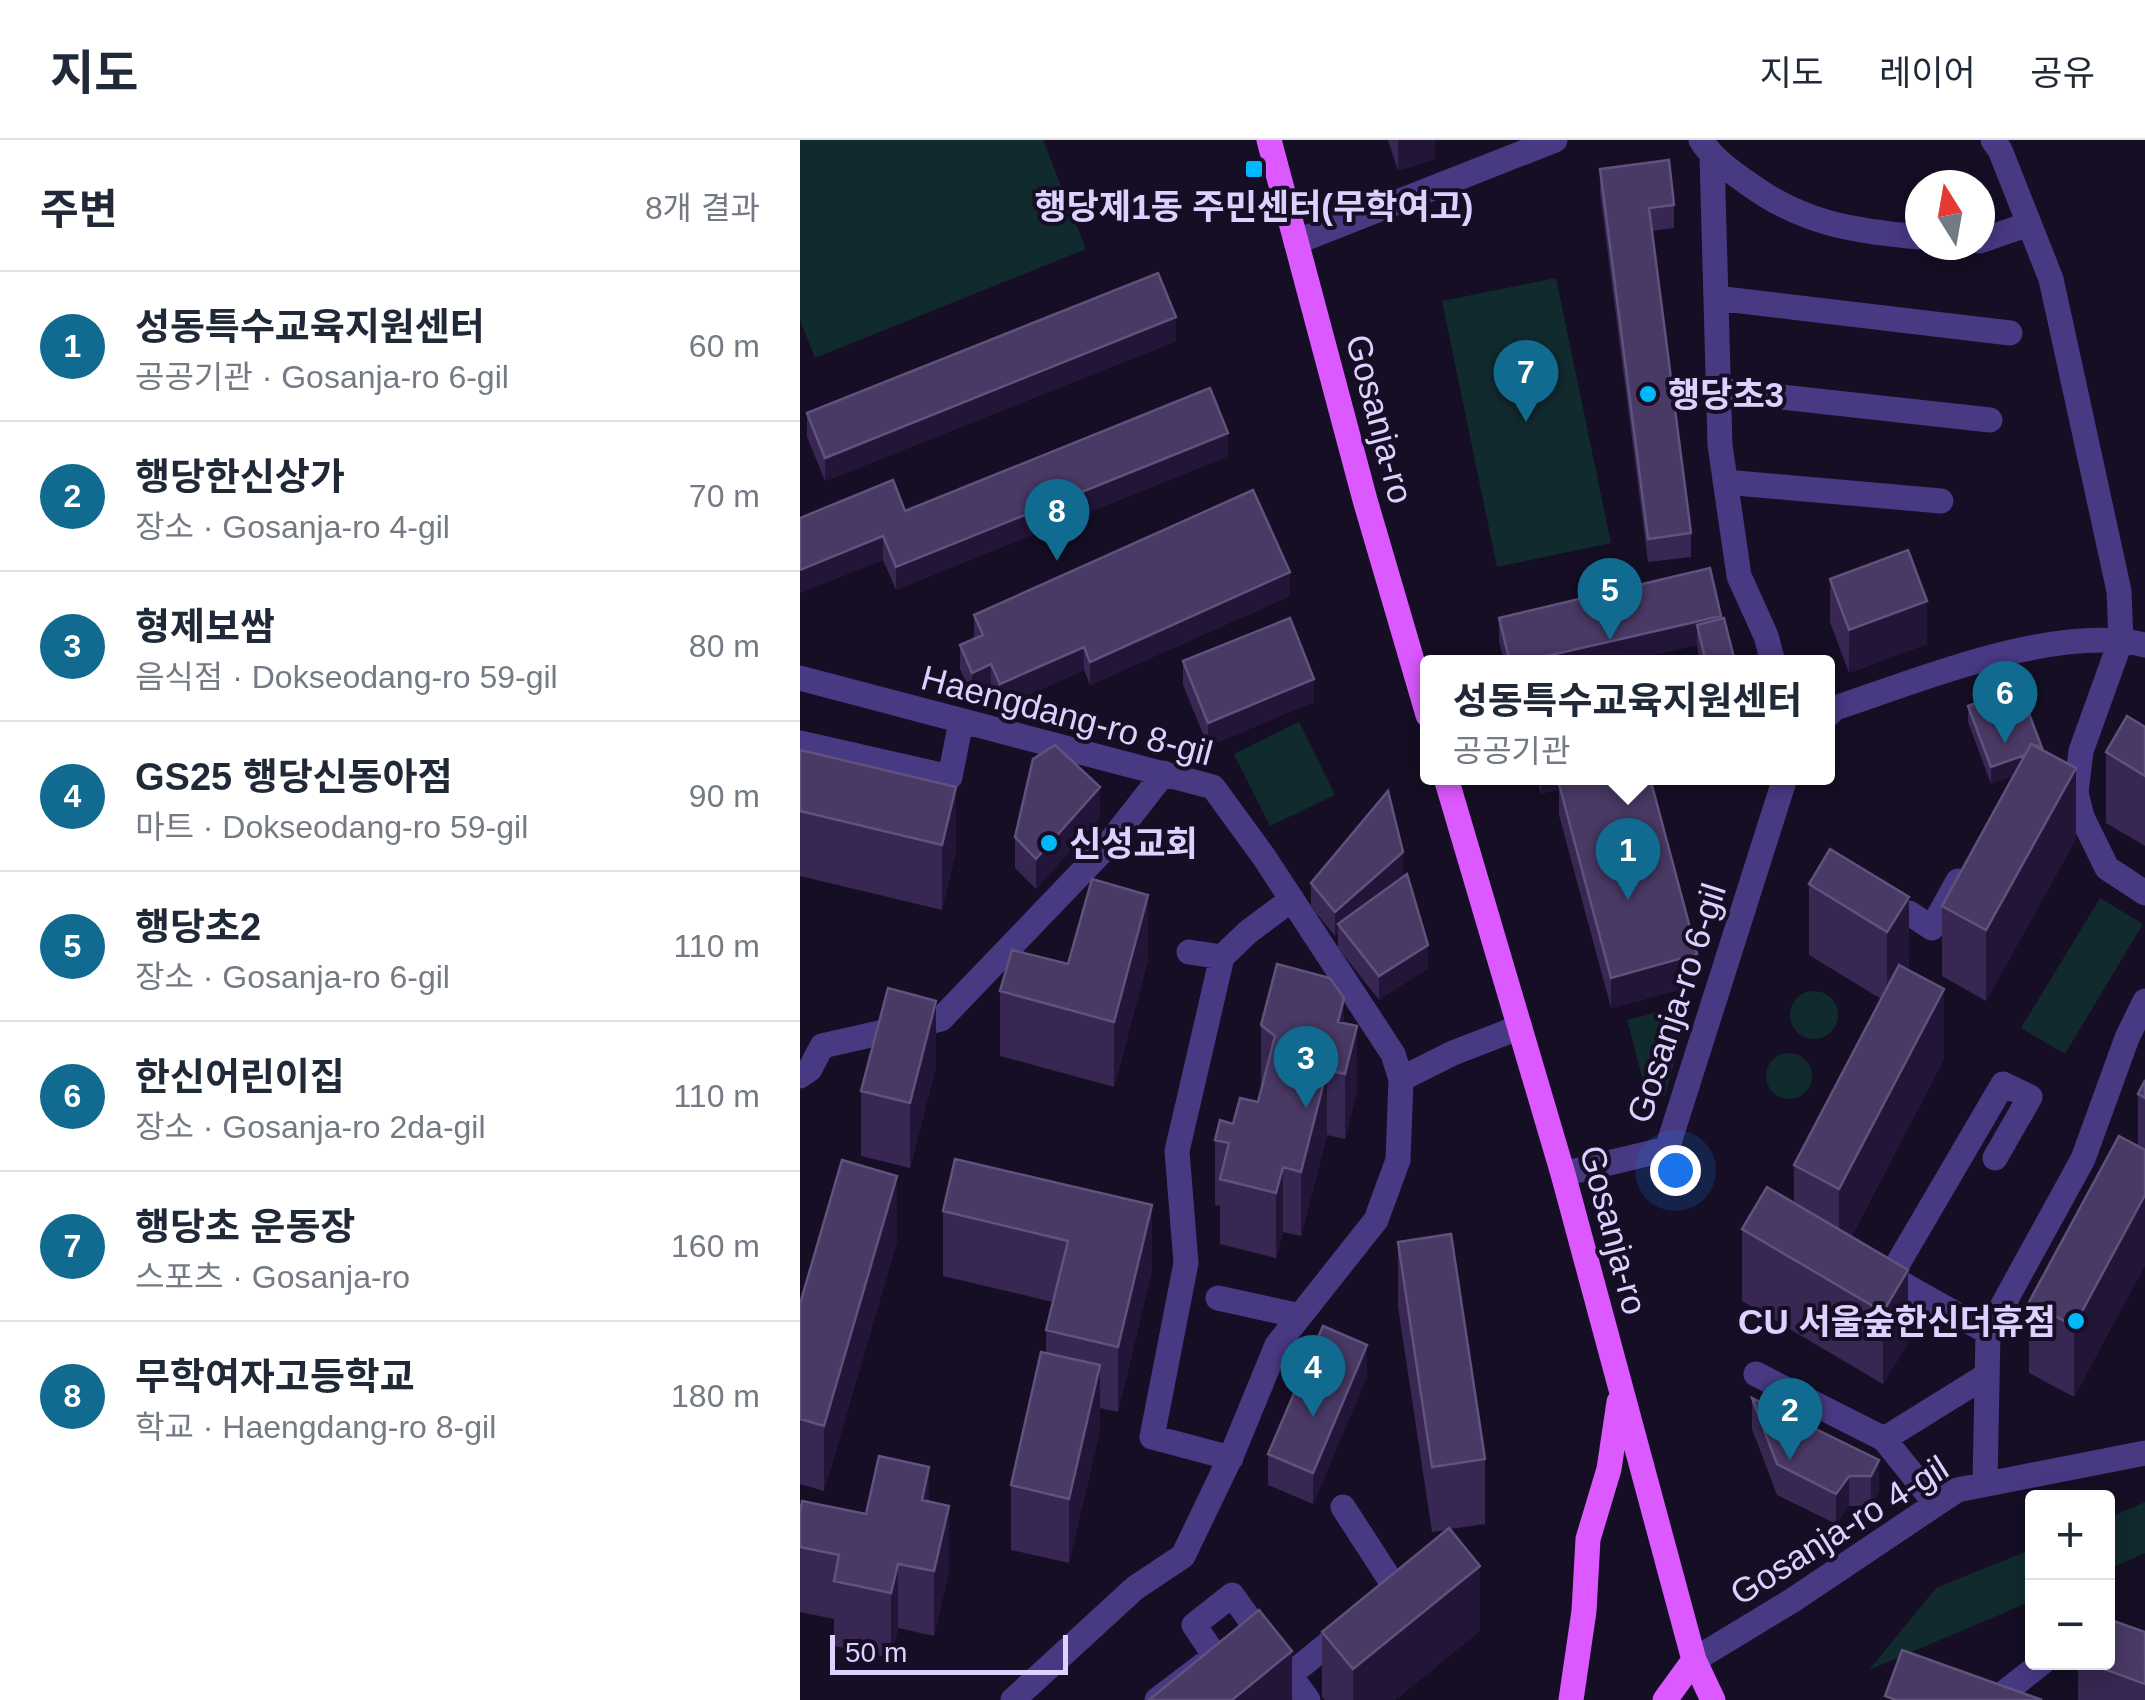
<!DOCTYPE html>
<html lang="ko">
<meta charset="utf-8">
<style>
:root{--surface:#fff;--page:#f2f2f3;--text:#1f2937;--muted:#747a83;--line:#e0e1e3;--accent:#116a90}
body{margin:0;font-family:Helvetica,"Noto Sans KR",sans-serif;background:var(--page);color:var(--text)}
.controls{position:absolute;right:30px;bottom:30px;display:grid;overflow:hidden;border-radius:10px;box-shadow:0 5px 25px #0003}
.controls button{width:90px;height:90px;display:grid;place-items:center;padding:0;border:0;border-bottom:2px solid var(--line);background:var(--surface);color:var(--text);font:50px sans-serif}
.compass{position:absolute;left:1105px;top:30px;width:90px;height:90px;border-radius:50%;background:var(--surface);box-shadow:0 5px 25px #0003;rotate:349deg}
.scale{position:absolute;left:30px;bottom:25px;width:238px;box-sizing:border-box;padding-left:10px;border:5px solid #ded1ff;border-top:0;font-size:28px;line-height:35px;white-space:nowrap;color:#ded1ff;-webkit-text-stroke:8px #150e24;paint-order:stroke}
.you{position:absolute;left:875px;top:1030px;width:35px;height:35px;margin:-25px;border:8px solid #fff;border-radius:50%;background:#1a73e8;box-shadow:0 0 0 15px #1a73e833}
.badge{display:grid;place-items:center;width:65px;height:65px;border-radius:50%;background:var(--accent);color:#fff;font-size:32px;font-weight:700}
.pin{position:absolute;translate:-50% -82px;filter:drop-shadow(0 2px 5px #0008)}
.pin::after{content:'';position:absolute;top:52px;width:35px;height:30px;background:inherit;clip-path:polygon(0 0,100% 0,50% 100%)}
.popup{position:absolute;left:620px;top:515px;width:415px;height:130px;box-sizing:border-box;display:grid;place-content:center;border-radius:10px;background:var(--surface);filter:drop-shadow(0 2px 8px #0005);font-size:32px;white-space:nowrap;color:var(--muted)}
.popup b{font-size:38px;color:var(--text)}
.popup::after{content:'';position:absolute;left:50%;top:100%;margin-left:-20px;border:20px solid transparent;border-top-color:var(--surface)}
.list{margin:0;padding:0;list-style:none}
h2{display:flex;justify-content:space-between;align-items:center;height:130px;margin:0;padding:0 40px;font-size:42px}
h2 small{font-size:32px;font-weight:400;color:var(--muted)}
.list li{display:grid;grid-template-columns:65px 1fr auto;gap:30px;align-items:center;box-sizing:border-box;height:150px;padding:0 40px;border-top:2px solid var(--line)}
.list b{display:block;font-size:38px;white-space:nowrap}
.list p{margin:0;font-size:32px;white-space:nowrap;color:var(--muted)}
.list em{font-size:32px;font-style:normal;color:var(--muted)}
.map{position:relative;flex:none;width:1345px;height:1560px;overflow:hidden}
header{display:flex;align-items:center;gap:60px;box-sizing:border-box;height:140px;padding:0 50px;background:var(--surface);border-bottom:2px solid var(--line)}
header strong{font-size:48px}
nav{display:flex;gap:55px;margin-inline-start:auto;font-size:35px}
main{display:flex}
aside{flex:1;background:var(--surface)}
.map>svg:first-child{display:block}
</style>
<header>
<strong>지도</strong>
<nav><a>지도</a><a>레이어</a><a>공유</a></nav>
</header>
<main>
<aside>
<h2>주변<small>8개 결과</small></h2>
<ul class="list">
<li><span class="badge">1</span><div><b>성동특수교육지원센터</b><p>공공기관 · Gosanja-ro 6-gil</p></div><em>60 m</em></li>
<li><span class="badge">2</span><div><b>행당한신상가</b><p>장소 · Gosanja-ro 4-gil</p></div><em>70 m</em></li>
<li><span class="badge">3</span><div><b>형제보쌈</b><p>음식점 · Dokseodang-ro 59-gil</p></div><em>80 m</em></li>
<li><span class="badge">4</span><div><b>GS25 행당신동아점</b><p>마트 · Dokseodang-ro 59-gil</p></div><em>90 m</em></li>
<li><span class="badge">5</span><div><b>행당초2</b><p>장소 · Gosanja-ro 6-gil</p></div><em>110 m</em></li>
<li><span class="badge">6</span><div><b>한신어린이집</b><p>장소 · Gosanja-ro 2da-gil</p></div><em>110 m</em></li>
<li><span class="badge">7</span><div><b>행당초 운동장</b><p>스포츠 · Gosanja-ro</p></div><em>160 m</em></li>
<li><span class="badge">8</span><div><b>무학여자고등학교</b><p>학교 · Haengdang-ro 8-gil</p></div><em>180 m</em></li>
</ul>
</aside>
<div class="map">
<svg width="1345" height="1560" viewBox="0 0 1345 1560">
<rect width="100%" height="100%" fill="#150e24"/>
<path fill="#112a2e" d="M0,0H243L286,109L15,218L0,180Z
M756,138L811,403L697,427L642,161Z
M499,582L535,655L470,686L434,614Z
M1300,758L1343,784L1265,914L1221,888Z
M990 875a24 24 0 1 1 48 0a24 24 0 1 1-48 0Z
M890,864L865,956L848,959L827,880Z
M966 936a23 23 0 1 1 46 0a23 23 0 1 1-46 0Z
M1345,1362V1413L1308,1429V1378Z
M1232,1409V1461L1069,1530L1136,1448Z"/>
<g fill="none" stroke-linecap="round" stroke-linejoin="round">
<path stroke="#483983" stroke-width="25" d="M901,0C913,19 928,29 946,42C1001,83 1052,91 1120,97
M1193,0L1200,10L1251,139L1319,451L1321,500L1281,611L1276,653L1282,677L1307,728L1345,753
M912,17L920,305L939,436L966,496L973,522
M1180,101L1229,84
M496,102L755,0
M916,158L1210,193
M918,250L1190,280
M925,342L1141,361
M0,538L413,647L464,717L593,914L601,939
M1028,575L1035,568C1120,540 1257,483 1345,505
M0,603L150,637L161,582
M1109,773L1132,788L1158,741
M389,812L422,817
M0,936L10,929L22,906L141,879L307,706L364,633
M763,1034L867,1009L985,638
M418,1158L500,1176
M1188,1192L1090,1137L1203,944L1230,957L1195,1018
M956,1234L1084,1299
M431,1318L352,1297L386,1123L377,1011L422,817L448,792L492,759
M1185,1343L1188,1192L1283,1019L1327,898L1345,861
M1136,1364L1084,1299L1187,1235
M543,1367L596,1449L580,1462
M894,1520L993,1460L1157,1350L1345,1313
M491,1534L549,1487
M1196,1559L1243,1522
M213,1560L335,1448L383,1416L433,1312L477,1205L576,1080L598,1020L601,939L653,913L720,887
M357,1560L415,1516L394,1485L432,1455L508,1560"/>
<path stroke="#dc58ff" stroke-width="25" d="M469,0L565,360L628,575
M646,638L763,1034L894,1520L913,1560
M771,1560L784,1471L788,1399L809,1329L819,1262
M865,1560L894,1520"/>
</g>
<path fill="#372752" d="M588,0H635V19L598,31Z
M800,29L874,65V88L852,91L891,393V417L848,422L800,53Z
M376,201L25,341L7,297V273Z
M428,316L96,450L83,420L0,453L105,371Z
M1030,439L1127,504L1049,533L1030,482Z
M490,456L290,545L284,530L200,568L191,548L172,556L160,529V505L174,499V475Z
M699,478L921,479L935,522H900L897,505L822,522H704L699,501Z
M383,521L514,562L408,606L383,545Z
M1168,566L1276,699L1186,861L1142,836V766L1214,635L1191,644L1168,582Z
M1345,587V706L1306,683V612Z
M0,610L156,711L142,770L0,736Z
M737,638H850L897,845L811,868L759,675V649L741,654Z
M300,678L236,749L215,728V697Z
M603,736L595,743L628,828L579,860L538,808V793L535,796L511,767V743Z
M1009,744L1109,757L1108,830L1144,919L1051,1097L1108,1203L1083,1244L942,1161V1089L994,1063V1025L1081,859L1009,815Z
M348,820L314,947L200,916V851L268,824Z
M544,883L557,951L545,999L527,995L501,1096L483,1092L476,1118L420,1104V1066L415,1065V1000L458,962L461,949V885Z
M136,926L110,1028L61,1016V951Z
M1345,940V1125L1274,1257L1229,1233V1162L1338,1006V954Z
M155,1019L352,1130L318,1272L300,1268V1290L269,1423L211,1410V1345L246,1213V1190L253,1162L143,1136V1071Z
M97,1101L24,1351L0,1344V1164Z
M598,1102L685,1319V1384L650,1389L680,1491L595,1560H525L522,1557V1492L647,1390L632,1392L598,1167Z
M567,1236L513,1364L468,1345V1314Z
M952,1258L1079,1320V1351L1071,1366H1049L1036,1384L977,1355L952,1289Z
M129,1362L149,1431L134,1496L98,1488L91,1518L34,1506V1479L0,1472V1373L66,1374Z
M1345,1492V1560H1278V1522H1308Z"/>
<path fill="#221538" d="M598,0H635V19L598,31Z
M376,177V201L25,341V318Z
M428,293V316L96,450V427Z
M83,396V420L0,453V430Z
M490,432V456L290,545V522Z
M1127,461V504L1049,533V490Z
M921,476V499L897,485V505L822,522H721Z
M284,507V530L200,568V544Z
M191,524V548L172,556V533Z
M514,539V562L408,606V583Z
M1242,608V624L1191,644V627Z
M1276,628V699L1186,861V790Z
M741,638H807L759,644V649L741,654Z
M156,647V711L142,770V705Z
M300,647V678L236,749V719Z
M603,712V736L542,789L538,784V793L535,796V772Z
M348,755V820L314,947V882Z
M1109,757V828L1087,863V792Z
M628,805V828L579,860V836Z
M897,814V845L811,868V838Z
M1144,849V919L1039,1119V1049Z
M544,858V923L538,882Z
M136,861V926L110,1028V963Z
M557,886V951L545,999V934Z
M527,930V995L501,1096V1032Z
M483,1027V1092L476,1118V1053Z
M97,1036V1101L24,1351V1286Z
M1345,1055V1125L1274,1257V1186Z
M352,1065V1130L318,1272V1207Z
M1108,1130V1203L1083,1244V1172Z
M567,1205V1236L513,1364V1333Z
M300,1225V1290L269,1423V1359Z
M1079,1320V1351L1071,1366V1336Z
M129,1327V1392L122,1360Z
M1049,1336V1366L1036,1384V1354Z
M149,1366V1431L134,1496V1431Z
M98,1424V1488L91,1518V1453Z
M680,1426V1491L595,1560H553V1529Z
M492,1511V1560H432Z"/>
<path fill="#493965" stroke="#60517d" stroke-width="2.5" d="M869,20L874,65L849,68L891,393L848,399L800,29Z
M358,133L376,177L25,318L7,273Z
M410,248L428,293L96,427L83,396L0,430V378L93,340L105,371Z
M453,350L490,432L290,522L284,507L200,544L191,524L172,533L160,505L183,495L174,475Z
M1108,410L1127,461L1049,490L1030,439Z
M910,428L921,476L721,522H710L699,478Z
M490,478L514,539L408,583L383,521Z
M924,478L935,522H906L897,485Z
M1219,547L1242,608L1231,604L1225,615L1191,627L1168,566Z
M1327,576L1345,587V636L1306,612Z
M1231,604L1276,628L1186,790L1142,766Z
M255,605L300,647L236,719L215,697L233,619Z
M0,610L156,647L142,705L0,671Z
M784,638H850L897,814L811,838L759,644Z
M588,651L603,712L535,772L511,743Z
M1030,709L1109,757L1087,792L1009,744Z
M607,734L628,805L579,836L538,784Z
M292,739L348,755L314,882L200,851L212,810L268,824Z
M477,824L530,838L544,858L538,882L557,886L545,934L527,930L501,1032L483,1027L476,1053L420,1039L429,1003L415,1000L420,980L433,984L440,958L458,962L475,896L461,885Z
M1099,825L1144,849L1039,1049L994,1025Z
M88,848L136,861L110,963L61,951Z
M1345,940V958L1338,954Z
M1319,996L1345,1010V1055L1274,1186L1229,1162Z
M155,1019L352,1065L318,1207L246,1190L268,1101L143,1071Z
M42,1020L97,1036L24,1286L0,1279V1164Z
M967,1047L1108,1130L1083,1172L942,1089Z
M651,1094L685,1319L632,1327L598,1102Z
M523,1186L567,1205L513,1333L468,1314Z
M241,1212L300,1225L269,1359L211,1345Z
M952,1258L1079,1320L1071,1336H1049L1036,1354L977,1324Z
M79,1316L129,1327L122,1360L149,1366L134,1431L98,1424L91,1453L34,1441L39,1415L0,1407V1373L2,1361L66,1374Z
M649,1388L680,1426L553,1529L522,1492Z
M459,1470L492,1511L432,1560H349Z
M1308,1479L1345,1492V1544L1285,1522H1308Z
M1102,1510L1242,1560H1096L1085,1556Z"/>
<g fill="#00b9fc" stroke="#150e24" stroke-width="4">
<rect x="444" y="19" width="20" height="20" rx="5"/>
<circle cx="848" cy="254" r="10"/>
<circle cx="249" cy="703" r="10"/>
<circle cx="1276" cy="1181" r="10"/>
</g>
<g text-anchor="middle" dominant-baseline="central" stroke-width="8" stroke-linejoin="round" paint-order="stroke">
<g font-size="35" font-weight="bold" fill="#ded1ff" stroke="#150e24" text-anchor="start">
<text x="454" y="66" text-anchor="middle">행당제1동 주민센터(무학여고)</text>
<text x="868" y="254">행당초3</text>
<text x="269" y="703">신성교회</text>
<text x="1256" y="1181" text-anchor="end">CU 서울숲한신더휴점</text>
</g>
<g font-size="35" fill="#ded1ff" stroke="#150e24">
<text transform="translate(580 279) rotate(75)">Gosanja-ro</text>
<text transform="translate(267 575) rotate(15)">Haengdang-ro 8-gil</text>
<text transform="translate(876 863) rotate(-72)">Gosanja-ro 6-gil</text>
<text transform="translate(814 1090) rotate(75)">Gosanja-ro</text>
<text transform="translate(1039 1390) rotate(-32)">Gosanja-ro 4-gil</text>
</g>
</g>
</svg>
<div class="controls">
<button>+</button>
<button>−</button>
</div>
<svg class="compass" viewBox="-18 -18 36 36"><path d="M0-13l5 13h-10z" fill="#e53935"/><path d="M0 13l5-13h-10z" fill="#747a83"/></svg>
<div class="scale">50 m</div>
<div class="you"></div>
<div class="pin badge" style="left:828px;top:760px">1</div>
<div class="popup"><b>성동특수교육지원센터</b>공공기관</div>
<div class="pin badge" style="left:990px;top:1320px">2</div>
<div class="pin badge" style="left:506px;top:968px">3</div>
<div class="pin badge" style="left:513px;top:1277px">4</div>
<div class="pin badge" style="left:810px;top:500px">5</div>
<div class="pin badge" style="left:1205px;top:603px">6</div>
<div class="pin badge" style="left:726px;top:282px">7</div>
<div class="pin badge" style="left:257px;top:421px">8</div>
</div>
</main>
